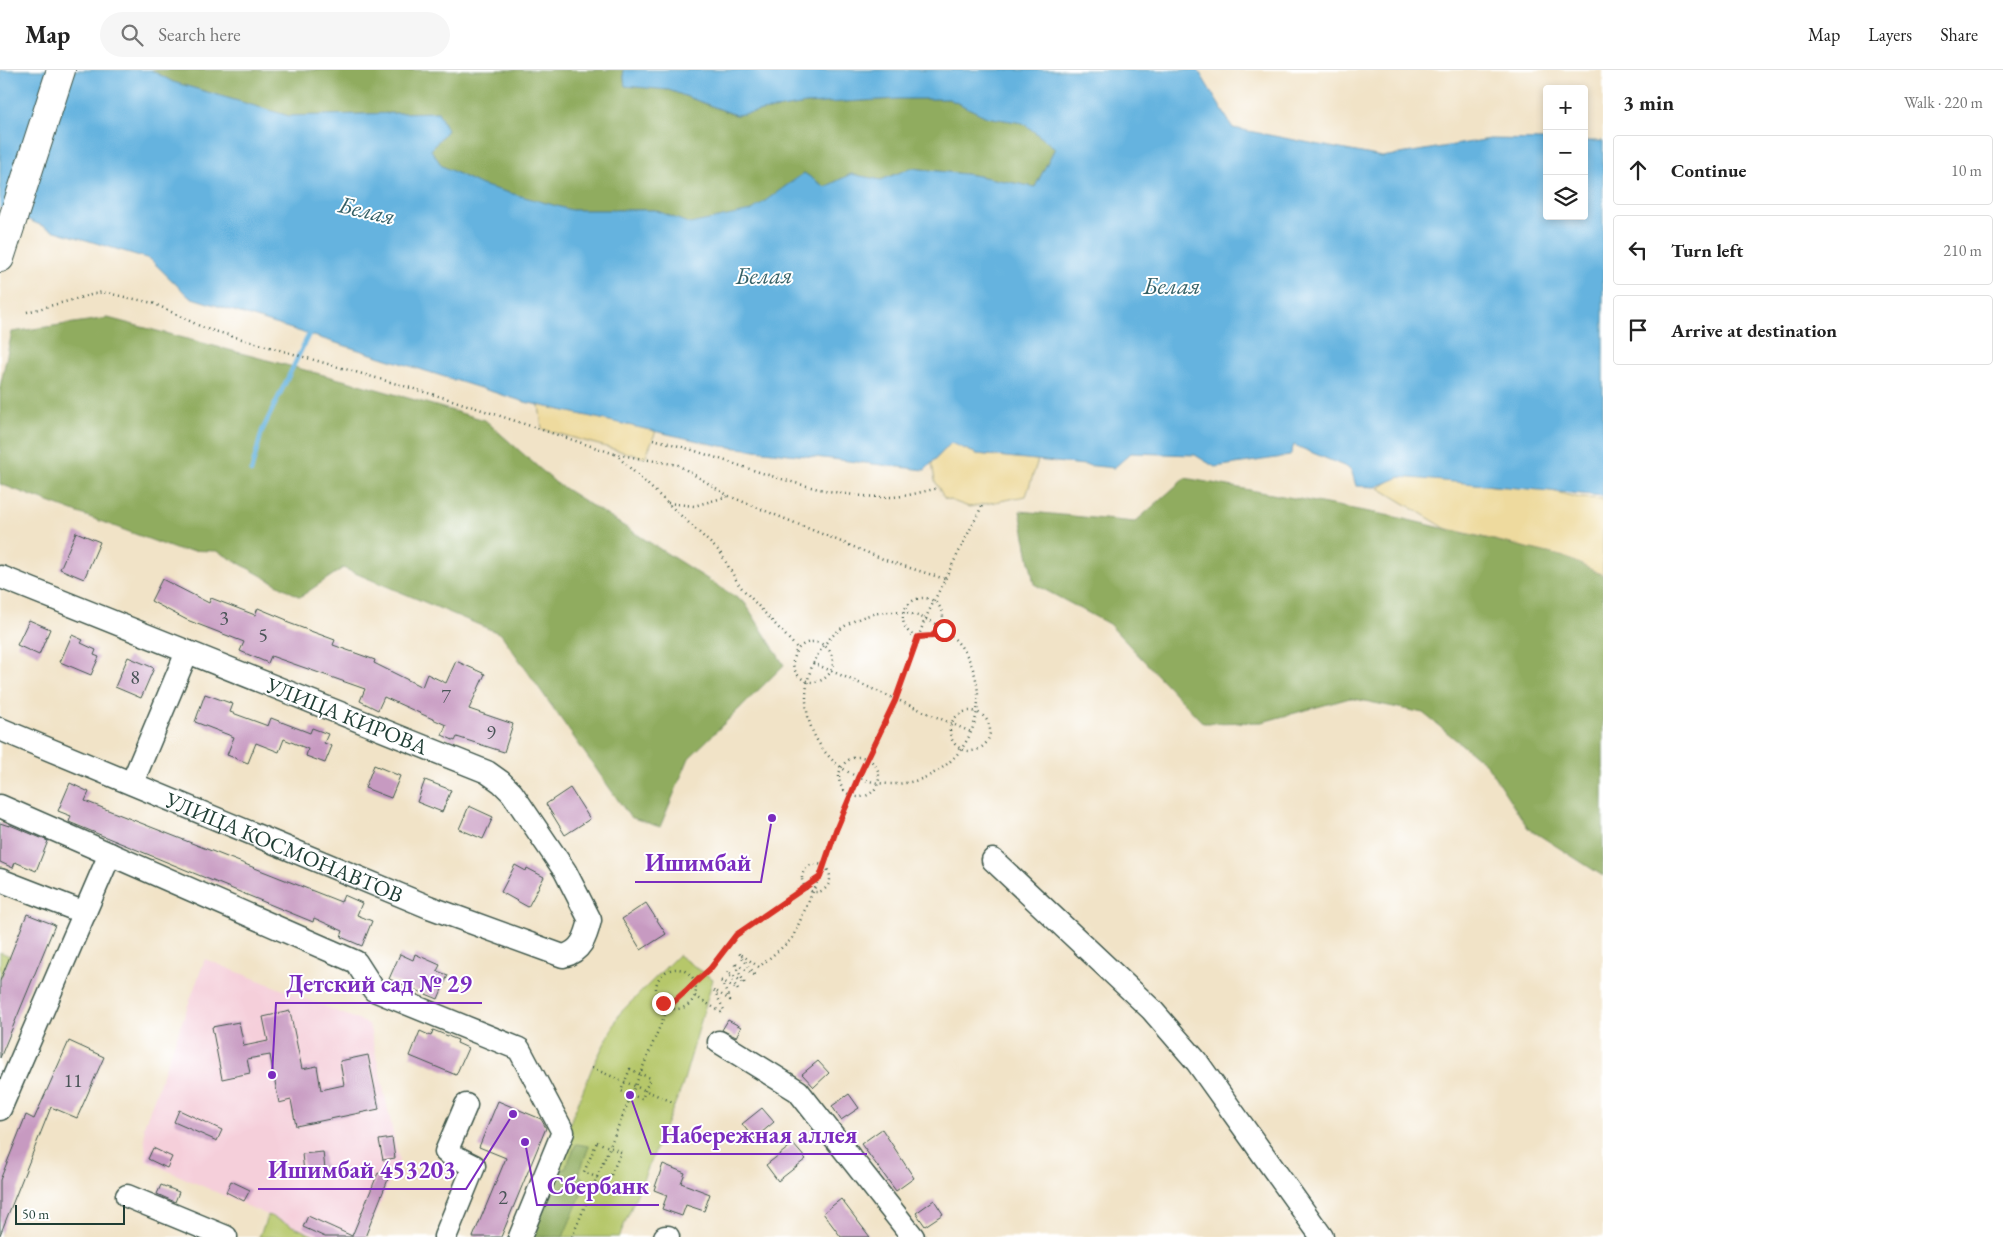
<!DOCTYPE html>
<meta charset="utf-8">
<style>
:root{--surface:#fff;--page:#f6f6f6;--text:#222;--muted:#767676;--line:#e0e0e0}
body{margin:0;font-family:"EB Garamond",serif;background:var(--page);color:var(--text)}
.controls{position:absolute;right:15px;top:15px;display:grid;overflow:hidden;border-radius:5px;box-shadow:0 2px 8px #0003}
.controls button{width:45px;height:45px;display:grid;place-items:center;padding:0;border:0;border-bottom:1px solid var(--line);background:var(--surface);color:var(--text);font:25px sans-serif}
.scale{position:absolute;left:15px;bottom:12px;width:110px;box-sizing:border-box;padding-left:5px;border:2px solid #1f3d34;border-top:0;font-size:14px;line-height:18px;white-space:nowrap;color:#1f3d34;-webkit-text-stroke:4px #fff;paint-order:stroke}
.stop{position:absolute;width:15px;height:15px;margin:-11px;border:4px solid #d93025;border-radius:50%;background:#fff}
.stop.end{background:#d93025;border-color:#fff;box-shadow:0 1px 5px #0008}
.list{margin:0;padding:0;list-style:none}
h2{display:flex;justify-content:space-between;align-items:center;height:65px;margin:0;padding:0 20px;font-size:21px}
h2 small{font-size:16px;font-weight:400;color:var(--muted)}
.list li{display:grid;grid-template-columns:32px 1fr auto;gap:15px;align-items:center;box-sizing:border-box;height:70px;margin:0 10px 10px;padding:0 10px;border:1px solid var(--line);border-radius:5px}
.list b{display:block;font-size:19px;white-space:nowrap}
.list em{font-size:16px;font-style:normal;color:var(--muted)}
.icon{flex:none;width:28px;height:28px;fill:none;stroke:currentColor;stroke-width:2;stroke-linecap:round;stroke-linejoin:round}
.map{position:relative;flex:none;width:1603px;height:1167px;overflow:hidden}
header{display:flex;align-items:center;gap:30px;box-sizing:border-box;height:70px;padding:0 25px;background:var(--surface);border-bottom:1px solid var(--line)}
header strong{font-size:24px}
nav{display:flex;gap:28px;margin-inline-start:auto;font-size:18px}
.search{width:350px;height:45px;background:var(--page);display:flex;align-items:center;gap:12px;box-sizing:border-box;padding:0 18px;border-radius:28px;color:var(--muted);font-size:19px}
main{display:flex}
aside{flex:1;background:var(--surface)}
.map>svg:first-child{display:block}
</style>
<header>
<strong>Map</strong>
<div class="search"><svg class="icon" aria-label="search" viewBox="0 0 24 24"><circle cx="10" cy="10" r="6"/><path d="M15 15l6 6"/></svg>Search here</div>
<nav><a>Map</a><a>Layers</a><a>Share</a></nav>
</header>
<main>
<div class="map">
<svg width="1603" height="1167" viewBox="0 0 1603 1167">
<rect width="100%" height="100%" fill="#fff"/>
<filter id="ink" filterUnits="userSpaceOnUse"><feTurbulence type="fractalNoise" baseFrequency=".02" numOctaves="2"/><feDisplacementMap in="SourceGraphic" scale="10" xChannelSelector="R" yChannelSelector="G"/><feConvolveMatrix kernelMatrix="1 2 1 2 8 2 1 2 1" color-interpolation-filters="sRGB"/></filter>
<filter id="wash" filterUnits="userSpaceOnUse"><feTurbulence type="fractalNoise" baseFrequency=".0096" numOctaves="4" result="noise"/><feDisplacementMap in="SourceGraphic" scale="20" xChannelSelector="R" yChannelSelector="G"/><feGaussianBlur stdDeviation="1.12" result="paint"/><feColorMatrix in="noise" values="0 0 0 0 0 0 0 0 0 0 0 0 0 0 0 0 0 1.4 0 .05"/><feComposite in="paint" operator="in"/></filter>
<g filter="url(#wash)">
<rect width="100%" height="100%" fill="#f1e3c7"/>
<path fill="#f5cfda" d="M205,889L369,954L399,1090L366,1167H317L146,1091L144,1056Z"/>
<path fill="#b6c76a" stroke="#6a824f" d="M0,882L10,886L0,909Z
M678,885L713,909L682,1017L619,1167H524L592,998L620,943Z
M268,1145L317,1167H259Z"/>
<path fill="#90ac5e" stroke="#587449" d="M151,0H623L625,16L669,20L735,45L806,34L898,29H949L987,47L1023,53L1055,78L1035,117L973,105L912,98L881,110L851,104L825,117L804,103L751,142L690,155L655,140H571L481,115L442,96L431,80L447,60L438,42L289,46L173,12Z
M108,248L373,318L485,350L556,413L745,533L784,595L689,688L660,757L630,747L501,564L343,498L300,527L217,481L178,480L0,414V317L12,262Z
M1185,408L1391,446L1570,488L1603,505V806L1528,758L1487,695L1423,643L1350,628L1262,652L1203,653L1109,554L1034,514L1020,441L1135,452Z
M576,1074L589,1076L579,1104L586,1113L563,1167H532L558,1099H565Z"/>
<path fill="#eeda9e" stroke="#868c69" d="M539,335L656,361L645,388L542,359Z
M951,373L977,384L1038,390L1026,426L969,437L944,428L935,411L932,393Z
M1396,407L1443,409L1499,417L1528,415L1579,428L1603,429V505L1565,487L1445,458L1379,418Z"/>
<path fill="#65b3df" stroke="#42788a" d="M0,0H151L173,12L289,46L438,42L447,60L431,80L442,96L481,115L571,140H655L690,154L751,141L804,103L825,117L851,104L881,110L911,98L973,105L1035,117L1055,78L1023,53L987,47L949,29H898L806,34L736,45L669,20L625,16L623,0H1198L1233,58L1382,87L1490,69L1547,70V146H1584V71H1603V426L1400,407L1376,417L1356,416L1351,399L1294,375L1290,386L1215,397L1195,385L1131,383L1114,398L977,384L951,373L925,400L721,376L525,332L189,227L150,189L52,160L0,138Z"/>
<g fill="none" stroke-linecap="round" stroke-linejoin="round">
<path stroke="#65b3df" stroke-width="4.5" d="M251,402L262,361L309,264"/>
</g>
<g id="blocks">
<path fill="#c79ac1" d="M76,462L100,472L84,509L60,499Z
M162,509L209,533L211,528L255,545L258,538L287,550L286,552L335,570L333,575L375,590L374,593L422,617L427,604L446,613L456,591L485,604L469,639L513,654L504,682L457,667L455,671L442,665L446,655L384,627L378,640L360,631L365,619L271,586L268,593L240,581L244,572L187,550L151,531Z
M29,550L50,559L39,585L17,575Z
M72,565L83,570L81,573L96,580L94,585L99,587L91,605L60,592Z
M128,587L154,598L141,628L115,617Z
M205,624L233,634L230,642L268,656L271,648L310,663L312,658L328,664L324,673L332,676L325,693L306,686L308,679L284,669L279,682L256,673L248,693L227,685L234,667L195,652Z
M374,695L400,706L391,728L365,718Z
M425,710L451,720L442,742L417,732Z
M70,713L89,722L85,731L341,832L344,825L362,833L357,845L372,851L362,876L341,867L343,861L314,848L313,852L69,752L71,746L58,741Z
M570,718L590,749L565,765L546,734Z
M469,736L493,747L483,769L459,759Z
M0,753L9,756L10,755L48,771L36,801L15,792L13,798L0,792Z
M515,795L526,801L527,798L544,807L528,837L501,822Z
M646,833L666,864L641,880L622,849Z
M27,844L55,855L0,988V911Z
M400,884L413,890L415,884L440,895L437,901L448,905L438,929L389,909Z
M290,941L302,999L317,996L321,1020L344,1015L340,991L368,985L379,1039L296,1056L291,1030L279,1033L270,985L247,989L250,1003L222,1009L212,957L239,952L244,976L268,971L263,947Z
M728,950L741,957L736,967L722,960Z
M433,960L458,970L457,973L468,978L456,1005L410,986L420,961L431,966Z
M69,971L104,987L77,1048L51,1037L0,1165V1110L26,1045L34,1049Z
M818,991L829,1003L814,1017L802,1004Z
M849,1024L859,1038L841,1050L832,1036Z
M498,1031L541,1049L546,1058L501,1167H473L506,1088L479,1077Z
M762,1038L774,1052L754,1069L742,1054Z
M179,1040L222,1060L217,1071L174,1052Z
M882,1059L914,1108L896,1121L861,1074Z
M392,1068L395,1088L383,1090L379,1070Z
M793,1074L806,1089L778,1111L766,1095Z
M153,1078L172,1087L167,1098L148,1089Z
M323,1082L325,1099L304,1102L302,1084Z
M663,1094L685,1103L681,1113L710,1124L704,1141L686,1135L682,1146L662,1139L667,1125L654,1120Z
M378,1103L389,1107L365,1167H325L303,1157L308,1146L352,1166Z
M231,1111L250,1120L244,1131L226,1122Z
M161,1115L179,1122L175,1132L157,1124Z
M841,1129L870,1167H841L823,1143Z
M934,1130L943,1144L925,1156L916,1143Z"/>
</g>
</g>
<g filter="url(#ink)">
<use href="#blocks" fill-opacity="0" stroke="#3e564a" stroke-width="1"/>
<g fill="none" stroke-linecap="round" stroke-linejoin="round">
<g stroke="#3e564a" stroke-width="25">
<g id="minor">
<path id="s1" d="M0,659L429,837L563,886C581,882 586,867 590,850L565,801L512,723L501,712L487,702L1,507"/>
<path d="M132,713L187,582"/>
<path d="M0,736L356,892L374,920L519,979L563,1062L520,1167"/>
<path d="M993,790L1152,940L1197,992L1322,1167"/>
<path d="M0,810L85,843"/>
<path d="M719,972L798,1021L913,1167"/>
<path d="M0,1039L110,784"/>
<path d="M127,1126L226,1167"/>
<path d="M445,1167L474,1096L446,1082L466,1035"/>
<path d="M665,1167H668"/>
</g>
</g>
<g stroke="#3e564a" stroke-width="30">
<path id="major" d="M0,188L61,0"/>
</g>
<path stroke="#3e564a" stroke-width="2.5" stroke-dasharray="1 4" stroke-linecap="butt" d="M27,242L102,222L153,233L204,258L452,330L615,384L678,395L729,426L888,491L945,509
M653,369C731,388 808,428 890,427C906,427 924,421 939,418
M615,384L720,482L739,515L798,579
M668,433L694,436L729,426
M903 548a20 20 0 1 1 40 0a20 20 0 1 1-40 0Z
M806 628a86 86 0 1 1 172 0a86 86 0 1 1-172 0Z
M793 592a20 20 0 1 1 40 0a20 20 0 1 1-40 0Z
M813,593L971,662
M950 661a20 20 0 1 1 40 0a20 20 0 1 1-40 0Z
M839 707a20 20 0 1 1 40 0a20 20 0 1 1-40 0Z
M802 808a14 14 0 1 1 28 0a14 14 0 1 1-28 0Z
M656 919a20 20 0 1 1 40 0a20 20 0 1 1-40 0Z
M695,926L721,942L724,940L714,920L730,930L720,909L738,920L727,901L745,914L734,893L756,906L739,883L759,897L792,869L819,808
M592,998L675,1033
M630,999L650,1008L642,1029L621,1021Z
M597,1072L621,1082L608,1112L584,1102Z
M572,1167L668,937L710,899L736,865L820,807L836,761L859,708L895,631L925,549L983,434"/>
<use href="#minor" stroke="#fff" stroke-width="22"/>
<use href="#major" stroke="#fff" stroke-width="28"/>
</g>
</g>
<g fill="none" stroke-linecap="round" stroke-linejoin="round" filter="url(#ink)">
<path stroke="#d93025" stroke-width="6" d="M663,933L668,937L710,899L736,865L820,807L836,760L858,708L895,631L918,567L932,566L940,558L944,560"/>
</g>
<g text-anchor="middle" dominant-baseline="central" stroke-width="4" stroke-linejoin="round" paint-order="stroke">
<g font-size="20" fill="#495457">
<text x="224" y="548">3</text>
<text x="263" y="565">5</text>
<text x="135" y="607">8</text>
<text x="446" y="626">7</text>
<text x="491" y="662">9</text>
<text x="73" y="1010">11</text>
<text x="503" y="1127">2</text>
</g>
<g font-size="22" fill="#1f3d34" stroke="#fff">
<text transform="translate(347 646) rotate(22)">УЛИЦА КИРОВА</text>
<text stroke="none"><textPath href="#s1" startOffset="308">УЛИЦА КОСМОНАВТОВ</textPath></text>
</g>
<g font-size="24" font-style="italic" fill="#346067" stroke="#fff">
<text transform="translate(367 140) rotate(13)">Белая</text>
<text transform="translate(764 205) rotate(-1)">Белая</text>
<text x="1172" y="215">Белая</text>
</g>
</g>
<path fill="none" stroke="#7b2cbf" stroke-width="2" d="M772 748L761 812H635M272 1005L276 933H482M630 1025L651 1084H867M513 1044L466 1119H258M525 1072L537 1135H659"/>
<g fill="#7b2cbf" stroke="#fff" stroke-width="2">
<circle cx="772" cy="748" r="5"/>
<circle cx="272" cy="1005" r="5"/>
<circle cx="630" cy="1025" r="5"/>
<circle cx="513" cy="1044" r="5"/>
<circle cx="525" cy="1072" r="5"/>
</g>
<g font-size="24" text-anchor="middle" font-weight="bold" fill="#7b2cbf" stroke="#fff" stroke-width="4" stroke-linejoin="round" paint-order="stroke">
<text x="698" y="801">Ишимбай</text>
<text x="379" y="922">Детский сад № 29</text>
<text x="759" y="1073">Набережная аллея</text>
<text x="362" y="1108">Ишимбай 453203</text>
<text x="598" y="1124">Сбербанк</text>
</g>
</svg>
<div class="controls">
<button>+</button>
<button>−</button>
<button><svg class="icon" aria-label="layers" viewBox="0 0 24 24"><path d="M12 4l9 5-9 5-9-5zM3 14l9 5 9-5"/></svg></button>
</div>
<div class="scale">50 m</div>
<div class="stop" style="left:944px;top:560px"></div>
<div class="stop end" style="left:663px;top:933px"></div>
</div>
<aside>
<h2>3 min<small>Walk · 220 m</small></h2>
<ul class="list">
<li><svg class="icon" aria-label="ahead" viewBox="0 0 24 24"><path d="M12 20V5M6 11l6-6 6 6"/></svg><div><b>Continue</b></div><em>10 m</em></li>
<li><svg class="icon" aria-label="left" viewBox="0 0 24 24"><path d="M17 20v-9H6M10 6l-5 5 5 5"/></svg><div><b>Turn left</b></div><em>210 m</em></li>
<li><svg class="icon" aria-label="arrive" viewBox="0 0 24 24"><path d="M6 21V4h12l-3 4 3 4H6"/></svg><div><b>Arrive at destination</b></div></li>
</ul>
</aside>
</main>
